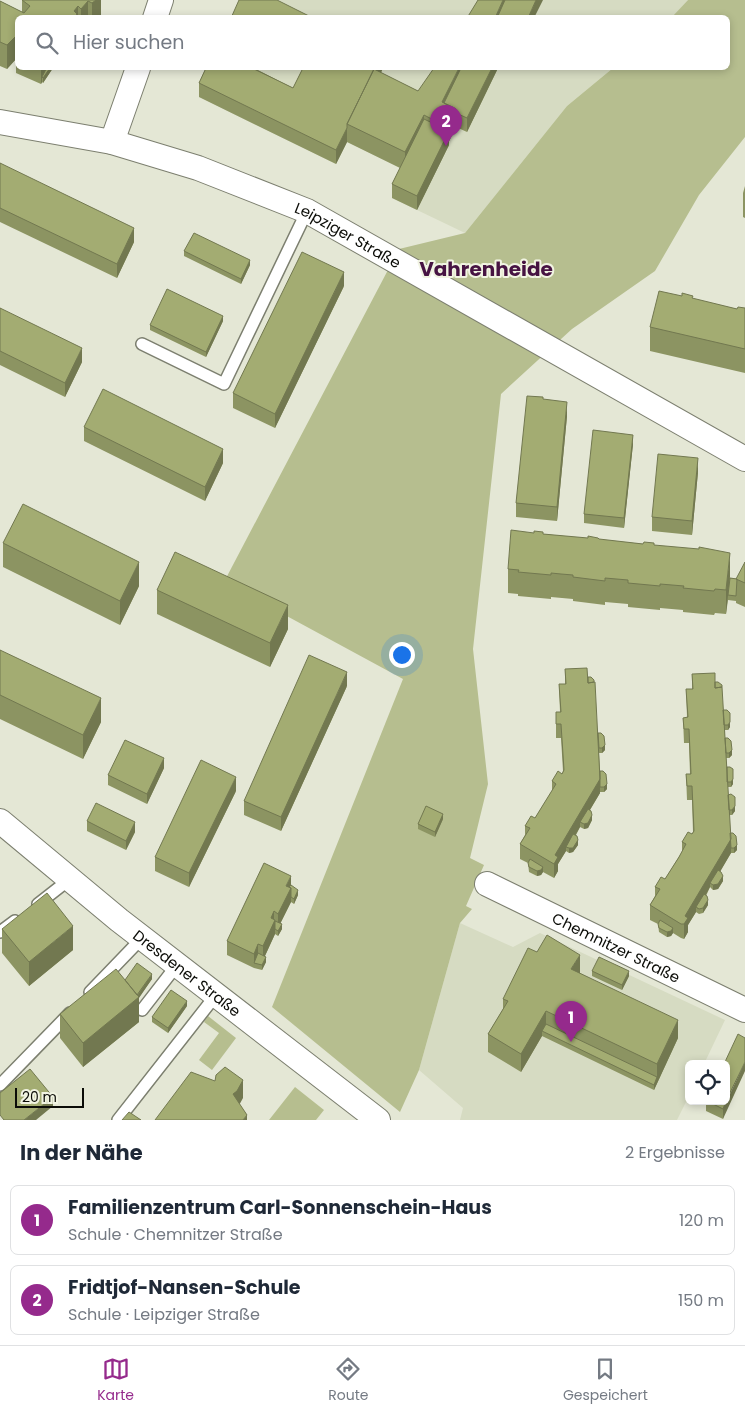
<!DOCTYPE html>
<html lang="de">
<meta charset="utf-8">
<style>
:root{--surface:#fff;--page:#f6f6f7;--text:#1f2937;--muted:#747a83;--line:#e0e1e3;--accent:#952a8c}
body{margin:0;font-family:Poppins,sans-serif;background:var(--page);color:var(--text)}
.controls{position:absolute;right:15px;bottom:15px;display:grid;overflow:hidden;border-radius:8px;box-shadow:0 2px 8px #0003}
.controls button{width:45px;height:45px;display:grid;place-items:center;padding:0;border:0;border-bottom:1px solid var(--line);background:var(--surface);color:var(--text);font:25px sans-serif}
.scale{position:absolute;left:15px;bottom:12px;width:69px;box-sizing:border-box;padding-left:5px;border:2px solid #0b0c07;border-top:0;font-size:14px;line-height:18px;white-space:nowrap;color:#0b0c07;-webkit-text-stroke:4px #f1f4e2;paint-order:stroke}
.you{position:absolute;left:401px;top:654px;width:18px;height:18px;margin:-12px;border:4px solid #fff;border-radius:50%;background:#1a73e8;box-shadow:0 0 0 8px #1a73e833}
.badge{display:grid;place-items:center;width:32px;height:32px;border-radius:50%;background:var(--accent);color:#fff;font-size:16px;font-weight:700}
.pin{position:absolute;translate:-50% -41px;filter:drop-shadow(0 1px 2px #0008)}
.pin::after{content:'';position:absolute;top:26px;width:18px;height:15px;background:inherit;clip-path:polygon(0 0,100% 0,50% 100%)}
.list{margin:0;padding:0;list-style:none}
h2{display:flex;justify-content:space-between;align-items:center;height:65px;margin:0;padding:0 20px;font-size:21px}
h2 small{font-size:16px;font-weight:400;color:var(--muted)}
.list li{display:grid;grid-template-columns:32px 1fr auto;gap:15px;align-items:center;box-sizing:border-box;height:70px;margin:0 10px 10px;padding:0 10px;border:1px solid var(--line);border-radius:8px}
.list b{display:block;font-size:19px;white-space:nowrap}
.list p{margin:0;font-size:16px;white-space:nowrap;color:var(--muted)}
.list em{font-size:16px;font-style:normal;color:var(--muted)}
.icon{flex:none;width:28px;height:28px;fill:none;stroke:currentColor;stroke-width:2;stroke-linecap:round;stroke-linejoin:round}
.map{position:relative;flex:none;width:745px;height:1120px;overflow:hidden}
.search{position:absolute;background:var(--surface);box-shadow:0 2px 8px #0003;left:15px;right:15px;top:15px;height:55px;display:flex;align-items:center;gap:12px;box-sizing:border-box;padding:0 18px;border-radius:8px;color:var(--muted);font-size:19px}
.sheet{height:225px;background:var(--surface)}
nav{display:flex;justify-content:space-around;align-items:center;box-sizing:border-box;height:70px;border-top:1px solid var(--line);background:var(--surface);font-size:14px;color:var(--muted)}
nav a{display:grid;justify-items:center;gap:2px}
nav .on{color:var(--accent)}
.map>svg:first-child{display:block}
</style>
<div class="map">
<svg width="745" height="1120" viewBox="0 0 745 1120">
<rect width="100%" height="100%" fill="#e4e7d5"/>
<path fill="#d6dbc2" d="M246,0H688L672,18H238Z
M213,68H613L567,106L465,233L392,198L405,170L347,142L336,164L199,97Z
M460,923L513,947L540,933L725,1020L704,1064H689V1096L677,1120H460L463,1108L419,1070Z"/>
<path fill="#b6be8f" d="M688,0H745V137L699,195L655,271L572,329L501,394L473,649L488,784L470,858L484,865L466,906L472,909L460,923L419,1070L400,1112L272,1007L403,679L224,582L399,249L465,233L567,106L613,68H728V18L672,17Z
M208,1016L236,1038L212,1070L199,1060L219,1033L204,1022Z
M295,1087L324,1110L316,1120H269Z"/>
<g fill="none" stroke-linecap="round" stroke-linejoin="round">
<g stroke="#7c7f6f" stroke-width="14">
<path id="service" d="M142,344L224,384L307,211
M38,904L70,879
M0,932L15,921
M90,992L142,938
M142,1010L177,965
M0,1085L70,1013
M118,1120L216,995"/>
</g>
<g stroke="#7c7f6f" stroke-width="26">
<g id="minor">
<path d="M155,18L161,0"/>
<path id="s1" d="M0,122L112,142L198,168L307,211L745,459"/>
<path d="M112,142L138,68"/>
<path id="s2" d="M0,821L119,920L378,1120"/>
<path id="s3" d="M487,884L745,1010"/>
</g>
</g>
<use href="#service" stroke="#fff" stroke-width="11"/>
<use href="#minor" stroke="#fff" stroke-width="24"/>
</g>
<path fill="#8c9462" d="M22,0H101V15L103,18H18V68H53L43,83L42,82L41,84L16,73V59L7,69L0,66V1L22,12Z
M206,68H256V69L293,88L303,68H383L381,73L418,91L498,68L467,132L456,127L449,141V145L417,210L392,198V184L400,168L347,142L336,164L199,97V83Z
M0,163L134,242L117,278L0,222Z
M745,186V218L743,217V193Z
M184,251L250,265L241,284L184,256Z
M344,286L275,428L233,408V393Z
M693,299L737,309L745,308V373L650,351V327Z
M0,308L82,362L65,397L0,365Z
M223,321L206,357L150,330V325Z
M543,399L567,416L557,521L516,517V503Z
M84,427L223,463L205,501L84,441Z
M633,444L624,528L584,523V514Z
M698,472L692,535L652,531V517Z
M543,534L654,545L730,578L737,579L745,562V607L736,603V601L728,600L726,614L715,613L714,615L683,612V610L660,608V610L628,607V604L605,602V605L573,601V599L551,597V599L518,596V594L508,593V569Z
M3,543L139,586L120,625L3,567Z
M157,590L288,629L270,667L157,614Z
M0,650L101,722L83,759L0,719Z
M565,669L588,677L598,733L605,750L602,753H599L600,771L607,789L604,792H600V791V793L590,810L592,820L588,828L584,829L580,827L576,835L578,845L573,852L569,853L566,851L558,864V871L554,878L543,872L541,875L537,876L529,872L528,863L520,859V844L525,835V826L535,818L552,791V781L562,774L563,771L561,738H556V712H560L559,684H565Z
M692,674L715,682L723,710L730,727L728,730H725V738L732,755L729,758H726L727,767L733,784L731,787H728V795L735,811L732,815H729L730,833L737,850L734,853H731L720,871L723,881L718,889L713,890L710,887L706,896L708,905L703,913L699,914L696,912L688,925V932L684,939L681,938L673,933L671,936L667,937L659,932L658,924L650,920V905L655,896V887L665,879L682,852V842L692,834L693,832L692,800H687L686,774H690L689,743H684L683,718L687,717L686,689H692Z
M347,686L281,831L244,815V801Z
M164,768L147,804L108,785V775Z
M236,791L189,887L155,871V857Z
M443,819L435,837L418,829V824Z
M87,821L135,832L126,850L87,831Z
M291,885L298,895L294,904L291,902L280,924L282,929L278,936L275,934L265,956L266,962L262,970L254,968L227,955V941Z
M2,929L73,950L29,986L2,953Z
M592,971L629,976L622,990L592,976Z
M580,973L678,1038L654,1090L542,1036L521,1072L488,1052V1034L503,1009V999Z
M152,979L139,997V1022L83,1067L60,1038V1014L125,980Z
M187,1006L168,1033L152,1022V1017Z
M706,1101H726L723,1119L706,1111Z"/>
<path fill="#727850" d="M96,0H101V18H92V3Z
M503,0H512L504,18H495Z
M536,0H543L534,18H528Z
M88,1V18H81V9Z
M78,6V18H74V11Z
M18,34V49H16V59L7,69V45Z
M41,68H53L43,83V78L42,77V82L41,84Z
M376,68H383L354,127Z
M459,68H468L448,109L442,102Z
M492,68H498L467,132V118Z
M456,109V127L449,141V145L417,210V196L447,134V127Z
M424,115V133L405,170V152Z
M347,128V142L336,164V150Z
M134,228V242L117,278V264Z
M250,260V265L241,284V279Z
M344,272V286L275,428V414Z
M223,316V321L206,357V352Z
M82,348V362L65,397V383Z
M567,402V416L557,521V507Z
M633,435V444L624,528V518Z
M223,449V463L205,501V487Z
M698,458V472L692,535V521Z
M730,553V577L726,614V590Z
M139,562V586L120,625V601Z
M288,605V629L270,667V643Z
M347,672V686L281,831V817Z
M101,698V722L83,759V735Z
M730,722V727L728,730V725Z
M605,745V750L602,753V748Z
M732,750V755L729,758V753Z
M164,758V768L147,804V794Z
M236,777V791L189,887V873Z
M600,779V793L582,823L580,822V827L568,848L566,847V851L558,864V871L554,878V864L555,855Z
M733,779V784L731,787V782Z
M607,784V789L604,792V787Z
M735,806V811L732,815V810Z
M443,814V819L435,837V832Z
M592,815V820L588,828L584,829V824Z
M135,822V832L126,850V841Z
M731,839V853L713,884L710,883V887L698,909L696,907V912L688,925V932L684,939V924L685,916Z
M578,840V845L573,852L569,853V848Z
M737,845V850L734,853V848Z
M543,867V872L541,875L537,876V871Z
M291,876V902L278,928V914L286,886Z
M723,876V881L718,889L713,890V885Z
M298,890V895L294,904V899Z
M708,900V905L703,913V908Z
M274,911V924L275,920V934L263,960V946L271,918Z
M282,924V929L278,936V931Z
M73,926V950L29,986V962Z
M673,928V933L671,936L667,937V932Z
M258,944V958L254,963V968V954Z
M580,955V973L571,987V969Z
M266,957V962L262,970V965Z
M629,971V976L622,990V985Z
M152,974V979L139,998V1022L83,1067V1043L134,1001Z
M187,1001V1006L168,1033V1028Z
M546,1011V1029L542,1031V1036L521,1072V1054Z
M678,1020V1038L654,1090V1085L657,1077V1064Z
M745,1062V1071L723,1119V1109Z
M243,1080V1098L237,1109L233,1094Z
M53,1097V1106L36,1120H24Z
M247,1115V1120H243Z"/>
<path fill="#a3ac72" stroke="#727850" d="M22,0H96L92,3L88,1L81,9L78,6L74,11L77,14L74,18H18V34L7,45L0,42V1L24,13L30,6Z
M239,0H277L313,18H231Z
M478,0H503L495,18H467Z
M505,0H536L528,18H497Z
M44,68H50L43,78L42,77L46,69Z
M206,68H252L293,88L303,68H376L375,70L374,69L347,124V128L336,150L199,83Z
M434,68H459L442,102L456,109L447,127L424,115L405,152L347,124L374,69L418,91Z
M461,68H492L467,118L456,113V109L444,103Z
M424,119L449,131L417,196L392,184Z
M0,163L134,228L117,264L0,208Z
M194,233L250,260L241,279L184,251Z
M302,252L344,272L275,414L233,393Z
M167,289L223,316L206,352L150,325Z
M659,291L682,296V293L693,296L692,298L737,309L738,307L745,308V349L650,327Z
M0,308L82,348L65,383L0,351Z
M103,389L223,449L205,487L84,427Z
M527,396L543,397V399L567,402L557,507L516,503Z
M593,430L633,435L624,518L584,514Z
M658,454L698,458L692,521L652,517Z
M23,504L139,562L120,601L3,543Z
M511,530L534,533V531L543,532V534L588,538V536L598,538L599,539L643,544L644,542L654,543V545L699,549V547L730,553L726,590L715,589L714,591L683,588L684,586L660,584V586L628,583V580L605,578V581L573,577V575L561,574L551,573V575L518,572L519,570L508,569Z
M175,552L288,605L270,643L157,590Z
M745,562V583L736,579Z
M730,578L737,579L736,596L728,595Z
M0,650L101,698L83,735L0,695Z
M309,655L347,672L281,817L244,801Z
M587,668L588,683L595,682L600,779L555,855L558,857L554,864L520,844L530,828L525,826L531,816L535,818L556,784L552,781L558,771L562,774L564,770L561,724H556V712H561L559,684H566L565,669Z
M715,673V688L722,687L731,839L685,916L688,918L684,924H681L650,905L660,889L655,887L661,877L665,879L679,857L686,844L682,842L688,832L692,834L694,831L692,786H687L686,774H691L689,729H684L683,718L688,717L686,689H693L692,674Z
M588,677H591L594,680V682L588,683Z
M715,682H718L722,685V687L715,688Z
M723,710H727L730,713V722L728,725H724Z
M598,733H601L604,736L605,745L602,748H599Z
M725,738H728L731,741L732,750L729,753H726Z
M125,740L164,758L147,794L108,775Z
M201,760L236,777L189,873L155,857Z
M727,767H730L733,769V779L731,782H727Z
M600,771H603L606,774L607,784L604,787H600Z
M731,794L735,797V806L732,810H729L728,795Z
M96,803L135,822L126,841L87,821Z
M426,806L443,814L435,832L418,824Z
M588,809L591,811L592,815L588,823L584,824L580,822Z
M730,833H733L736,836L737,845L734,848H731Z
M573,834L577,836L578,840L573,848H569L566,847Z
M530,859L543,867L541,870L537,871L529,867L528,863Z
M264,863L291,876L286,886L291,888L278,914L274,911L271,918L275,920L263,946L258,944L254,954L227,941Z
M718,870L721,872L723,876L718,884L713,885L710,883Z
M291,885L298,890L294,899L291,897V888L289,887Z
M47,893L73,926L29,962L2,929Z
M704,894L707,896L708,900L703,908L699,909L696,907Z
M660,920L673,928L671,931L667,932L659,928L658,924Z
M275,921L282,924L278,931L275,929Z
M547,935L580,955L571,969L678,1020L657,1064L546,1011L521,1054L488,1034L508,1001L503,999L528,948L537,952Z
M258,953L266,957L262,965L254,963Z
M599,957L629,971L622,985L592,971Z
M137,963L152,974L137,995L125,980Z
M116,969L139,997L83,1043L60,1014Z
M171,990L187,1001L168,1028L152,1017Z
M546,1024L657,1077L654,1085L542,1031Z
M738,1034L745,1038V1062L726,1101V1064H724Z
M225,1067L243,1080L237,1091L233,1094L247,1115L243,1120H155L191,1072L215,1081L216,1075Z
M30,1069L53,1097L24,1120H4L0,1115V1093Z
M707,1101H726L723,1109Z
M129,1112L141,1120H122Z"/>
<g text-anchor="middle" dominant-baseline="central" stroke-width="4" stroke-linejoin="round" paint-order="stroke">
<g font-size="15" fill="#0b0c07" stroke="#f1f4e2">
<text stroke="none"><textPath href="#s1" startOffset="368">Leipziger Straße</textPath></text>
<text stroke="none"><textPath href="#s3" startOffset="144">Chemnitzer Straße</textPath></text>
<text stroke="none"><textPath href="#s2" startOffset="241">Dresdener Straße</textPath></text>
</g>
<g font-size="20" font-weight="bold" fill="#461342" stroke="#f1f4e2">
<text x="486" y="269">Vahrenheide</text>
</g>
</g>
</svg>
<div class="controls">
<button><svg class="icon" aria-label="locate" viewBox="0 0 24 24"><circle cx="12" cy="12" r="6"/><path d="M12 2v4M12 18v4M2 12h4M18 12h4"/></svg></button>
</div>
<div class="scale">20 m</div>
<div class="you"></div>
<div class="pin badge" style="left:571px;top:1042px">1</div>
<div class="pin badge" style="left:446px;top:146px">2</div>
<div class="search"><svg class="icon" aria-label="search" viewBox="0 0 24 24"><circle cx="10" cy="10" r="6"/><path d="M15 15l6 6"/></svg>Hier suchen</div>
</div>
<section class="sheet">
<h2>In der Nähe<small>2 Ergebnisse</small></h2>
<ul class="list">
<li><span class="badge">1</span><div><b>Familienzentrum Carl-Sonnenschein-Haus</b><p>Schule · Chemnitzer Straße</p></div><em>120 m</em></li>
<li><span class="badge">2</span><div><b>Fridtjof-Nansen-Schule</b><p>Schule · Leipziger Straße</p></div><em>150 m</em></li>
</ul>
</section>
<nav>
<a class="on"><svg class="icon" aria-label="map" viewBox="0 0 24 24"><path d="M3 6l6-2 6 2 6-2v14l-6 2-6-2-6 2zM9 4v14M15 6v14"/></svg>Karte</a>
<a><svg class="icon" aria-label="directions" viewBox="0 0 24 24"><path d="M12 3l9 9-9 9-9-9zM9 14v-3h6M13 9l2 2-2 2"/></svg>Route</a>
<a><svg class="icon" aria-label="saved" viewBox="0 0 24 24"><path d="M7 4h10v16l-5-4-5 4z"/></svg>Gespeichert</a>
</nav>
